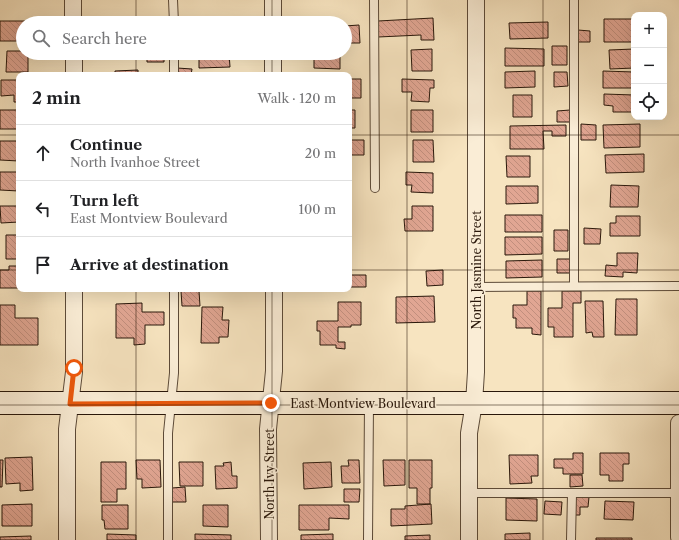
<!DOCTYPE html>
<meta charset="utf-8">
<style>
:root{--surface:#fff;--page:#f6f6f6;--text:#202124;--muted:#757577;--line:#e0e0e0}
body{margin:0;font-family:"Libre Caslon Text",serif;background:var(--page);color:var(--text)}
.controls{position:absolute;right:12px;top:12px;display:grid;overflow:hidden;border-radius:8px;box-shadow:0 4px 16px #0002}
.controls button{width:36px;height:36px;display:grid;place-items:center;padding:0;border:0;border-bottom:1px solid var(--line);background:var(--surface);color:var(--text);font:20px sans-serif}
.stop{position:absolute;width:12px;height:12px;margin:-9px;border:3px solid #ea580c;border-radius:50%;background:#fff}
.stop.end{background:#ea580c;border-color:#fff;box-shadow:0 1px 4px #0008}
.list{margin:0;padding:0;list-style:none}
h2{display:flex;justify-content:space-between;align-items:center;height:52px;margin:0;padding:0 16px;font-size:17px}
h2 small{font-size:13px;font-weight:400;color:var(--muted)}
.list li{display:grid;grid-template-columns:26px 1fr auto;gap:12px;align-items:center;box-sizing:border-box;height:56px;padding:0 16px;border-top:1px solid var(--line)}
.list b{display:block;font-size:15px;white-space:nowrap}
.list p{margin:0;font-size:13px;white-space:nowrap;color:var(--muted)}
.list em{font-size:13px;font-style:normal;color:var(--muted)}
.icon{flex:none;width:22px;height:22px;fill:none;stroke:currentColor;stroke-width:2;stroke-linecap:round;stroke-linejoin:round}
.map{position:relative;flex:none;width:679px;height:540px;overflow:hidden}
.search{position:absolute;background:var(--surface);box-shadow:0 4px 16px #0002;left:16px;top:16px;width:336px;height:44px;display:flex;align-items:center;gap:10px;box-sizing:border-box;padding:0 14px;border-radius:22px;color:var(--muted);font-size:15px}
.panel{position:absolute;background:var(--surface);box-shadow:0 4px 16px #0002;left:16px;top:72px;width:336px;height:220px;border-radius:8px}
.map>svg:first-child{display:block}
</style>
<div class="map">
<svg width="679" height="540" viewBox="0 0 679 540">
<defs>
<pattern id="building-back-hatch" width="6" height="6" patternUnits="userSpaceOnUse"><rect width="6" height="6" fill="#e1a693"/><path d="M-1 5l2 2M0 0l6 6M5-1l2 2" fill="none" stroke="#c18e7d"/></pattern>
</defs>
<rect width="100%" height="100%" fill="#f7e4c0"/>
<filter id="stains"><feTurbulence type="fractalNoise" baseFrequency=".005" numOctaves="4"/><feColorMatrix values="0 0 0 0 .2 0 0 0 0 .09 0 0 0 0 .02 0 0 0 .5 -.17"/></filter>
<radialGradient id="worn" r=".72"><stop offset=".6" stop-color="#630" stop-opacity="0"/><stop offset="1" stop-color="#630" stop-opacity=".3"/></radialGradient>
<path fill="url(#building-back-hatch)" stroke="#29170a" d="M433,18L434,40H421V35L378,37V21Z
M604,19H634V42H604Z
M110,20L145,21V23H110Z
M0,21H29V23H23V41H0Z
M548,22V38L510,39L509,23Z
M359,25L360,43H348V45H345V26Z
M578,30L590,31V42H578Z
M552,46H567V65H552Z
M505,48L544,49V66H505Z
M432,49V71H412L411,50Z
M634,49V68L610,69L609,50Z
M7,51H23V53H28V72H6Z
M147,53H164V62H147Z
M199,53H229L230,67L199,68Z
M314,53H340V69L314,68Z
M177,68L192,69L191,75H177Z
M138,70V75H115V71Z
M535,71V87L505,88V72Z
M603,71L634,72V88H603Z
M554,72H567L568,86L554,87Z
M350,79H361V98H350Z
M402,79L434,80V88H430L429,102L411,101L412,92H402Z
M1,80H19V102H14V95L1,96Z
M604,94L634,95V112H613V106L604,105Z
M513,95H532V117H513Z
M0,110H19V129H0Z
M349,110H355V128H349Z
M411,110H433V132H411Z
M570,110V122H557V111Z
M581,124L596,125V140H581Z
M640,124V147L604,148L603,125Z
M566,125V136H552V131H543L544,149H510V126Z
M349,140H364V155H349Z
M413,140H433L434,162H413Z
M0,141H19V161L0,160Z
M644,154V172L606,173L605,155Z
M506,156H530V177H507Z
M0,172H19V191L0,190Z
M406,172L433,173V193L411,192L412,185H406Z
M611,185L639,186L638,207H610Z
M506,186H538V203L506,204Z
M0,206H19V222L1,223Z
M412,206H433V231H405L404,219H412Z
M505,215H542V232H505Z
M616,216H640V236H610V223H616Z
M584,228L601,229L600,244H584Z
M554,230H568V251H554Z
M6,235H19V259H6Z
M505,237H542V254L505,255Z
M617,253H638L637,273L623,272V277L605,276L606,265L617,266Z
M557,259H570L571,273H557Z
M542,260V277L506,278V261Z
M349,261V275H366V287H349Z
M9,266H19V288H0V270H9Z
M443,270V285L427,286L426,271Z
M181,291H199L200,306H182Z
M527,291H541V335L532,334V328H516V318H513V305H527Z
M562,291H581V303H573V337H554V327H548V308H562Z
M434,296L435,322L396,323V297Z
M616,299H637V335H615Z
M585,301H603L604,337H593L592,332L586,333Z
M338,302H361V325H351V327H338V342H345V349L336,348V345H320V331H317V321H338Z
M142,303V312H164V325H145V344L134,345V338H116V304Z
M0,305H15V318H38V345H0Z
M202,307H223L222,320H229L228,337H219V343H201Z
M573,453H583V474H563V468H554V459H573Z
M600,453H629V464H623V481H609V475H600Z
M509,455H538V476H531L532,483L510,484Z
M32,457L33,490L20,491V483L6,484L5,458Z
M0,460H3L2,487H0Z
M136,460H160L161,487L142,488V479H137Z
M348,460H359L360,483H342L341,466H349Z
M383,460H405V485L384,486Z
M409,460H432V488H430V504H417V488H409Z
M101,462H126V489H117V502H101Z
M179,462H203V486H180Z
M231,462L232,476H237V488L216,489L215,466H224L223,463Z
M331,462L332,487L304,489L303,463Z
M570,475H582L583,486L570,487Z
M185,487L186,502H172V488Z
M344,489H360L359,502H344Z
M573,496L589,497L588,507H580V515H572Z
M506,498L537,499V521L506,520Z
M545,501L562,502L561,515L544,514Z
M605,501L634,502L633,520L604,519Z
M32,504V526H2V505Z
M431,504L432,524L391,526V509H405V506Z
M102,505H128V529H105L104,520H102Z
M203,505H228V527L203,526Z
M299,505H349V519L329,518V530H299Z
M530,533V540H505V534Z
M107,534L136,535V540H107Z
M195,534L231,535V540H195Z
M333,534V540H301V535Z
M430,535V540H405V536Z
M31,536V540H0V537Z
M596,538H632V540H596Z"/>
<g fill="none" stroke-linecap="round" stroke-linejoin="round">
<g stroke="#5c4a38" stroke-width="10">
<path id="lane" d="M173,0L174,23
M374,0L375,188
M574,0V286
M174,53V75
M475,287L679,286
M469,493H679
M168,540V433L174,373V289
M368,540L369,403
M571,540L572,494"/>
</g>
<g stroke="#5c4a38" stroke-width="18">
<path id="street" d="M73,0V23
M273,0V23
M74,53V75
M273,53V75
M679,423V537
M67,540V429L74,372V289
M269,540L268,429L274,371V289
M469,540V433L474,403L476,372V0"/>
</g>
<g stroke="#29170a" stroke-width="24">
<path id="secondary" d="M0,403H679"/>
</g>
<use href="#lane" stroke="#faedd6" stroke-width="8"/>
<use href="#street" stroke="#faedd6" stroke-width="16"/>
<use href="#secondary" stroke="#faedd6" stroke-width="22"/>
</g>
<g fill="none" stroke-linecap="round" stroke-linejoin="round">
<path stroke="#ea580c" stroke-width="5" d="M74,368L70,404L271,403"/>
</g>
<path fill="none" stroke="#29170a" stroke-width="1" stroke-opacity="0.55" d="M136,0V23M272,0V23M407,0V540M543,0V540M136,53V75M272,53V75M0,135H19M349,135H679M0,270H19M349,270H679M136,289V540M272,289V540M0,405H679"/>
<g text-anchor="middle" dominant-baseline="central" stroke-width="3" stroke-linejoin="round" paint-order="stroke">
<g font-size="12" fill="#29170a" stroke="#faedd6">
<text transform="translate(476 270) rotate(-90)">North Jasmine Street</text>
<text x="363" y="403">East Montview Boulevard</text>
<text transform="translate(269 474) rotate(-90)">North Ivy Street</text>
</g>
</g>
<rect width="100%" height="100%" filter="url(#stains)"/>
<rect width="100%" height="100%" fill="url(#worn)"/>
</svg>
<div class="controls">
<button>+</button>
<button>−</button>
<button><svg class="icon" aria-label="locate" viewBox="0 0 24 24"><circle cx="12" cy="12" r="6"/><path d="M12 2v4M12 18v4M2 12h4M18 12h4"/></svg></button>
</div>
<div class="stop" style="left:74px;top:368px"></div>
<div class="stop end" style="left:271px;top:403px"></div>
<div class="search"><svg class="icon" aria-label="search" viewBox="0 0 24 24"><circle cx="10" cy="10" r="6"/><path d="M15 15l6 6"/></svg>Search here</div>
<section class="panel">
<h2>2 min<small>Walk · 120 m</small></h2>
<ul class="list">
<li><svg class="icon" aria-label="ahead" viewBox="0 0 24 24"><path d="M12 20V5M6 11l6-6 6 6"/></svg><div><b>Continue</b><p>North Ivanhoe Street</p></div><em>20 m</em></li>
<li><svg class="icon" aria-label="left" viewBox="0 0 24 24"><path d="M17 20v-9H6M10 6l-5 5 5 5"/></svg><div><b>Turn left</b><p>East Montview Boulevard</p></div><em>100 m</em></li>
<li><svg class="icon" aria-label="arrive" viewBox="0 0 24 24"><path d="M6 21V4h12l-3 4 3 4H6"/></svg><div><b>Arrive at destination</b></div></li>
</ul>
</section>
</div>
